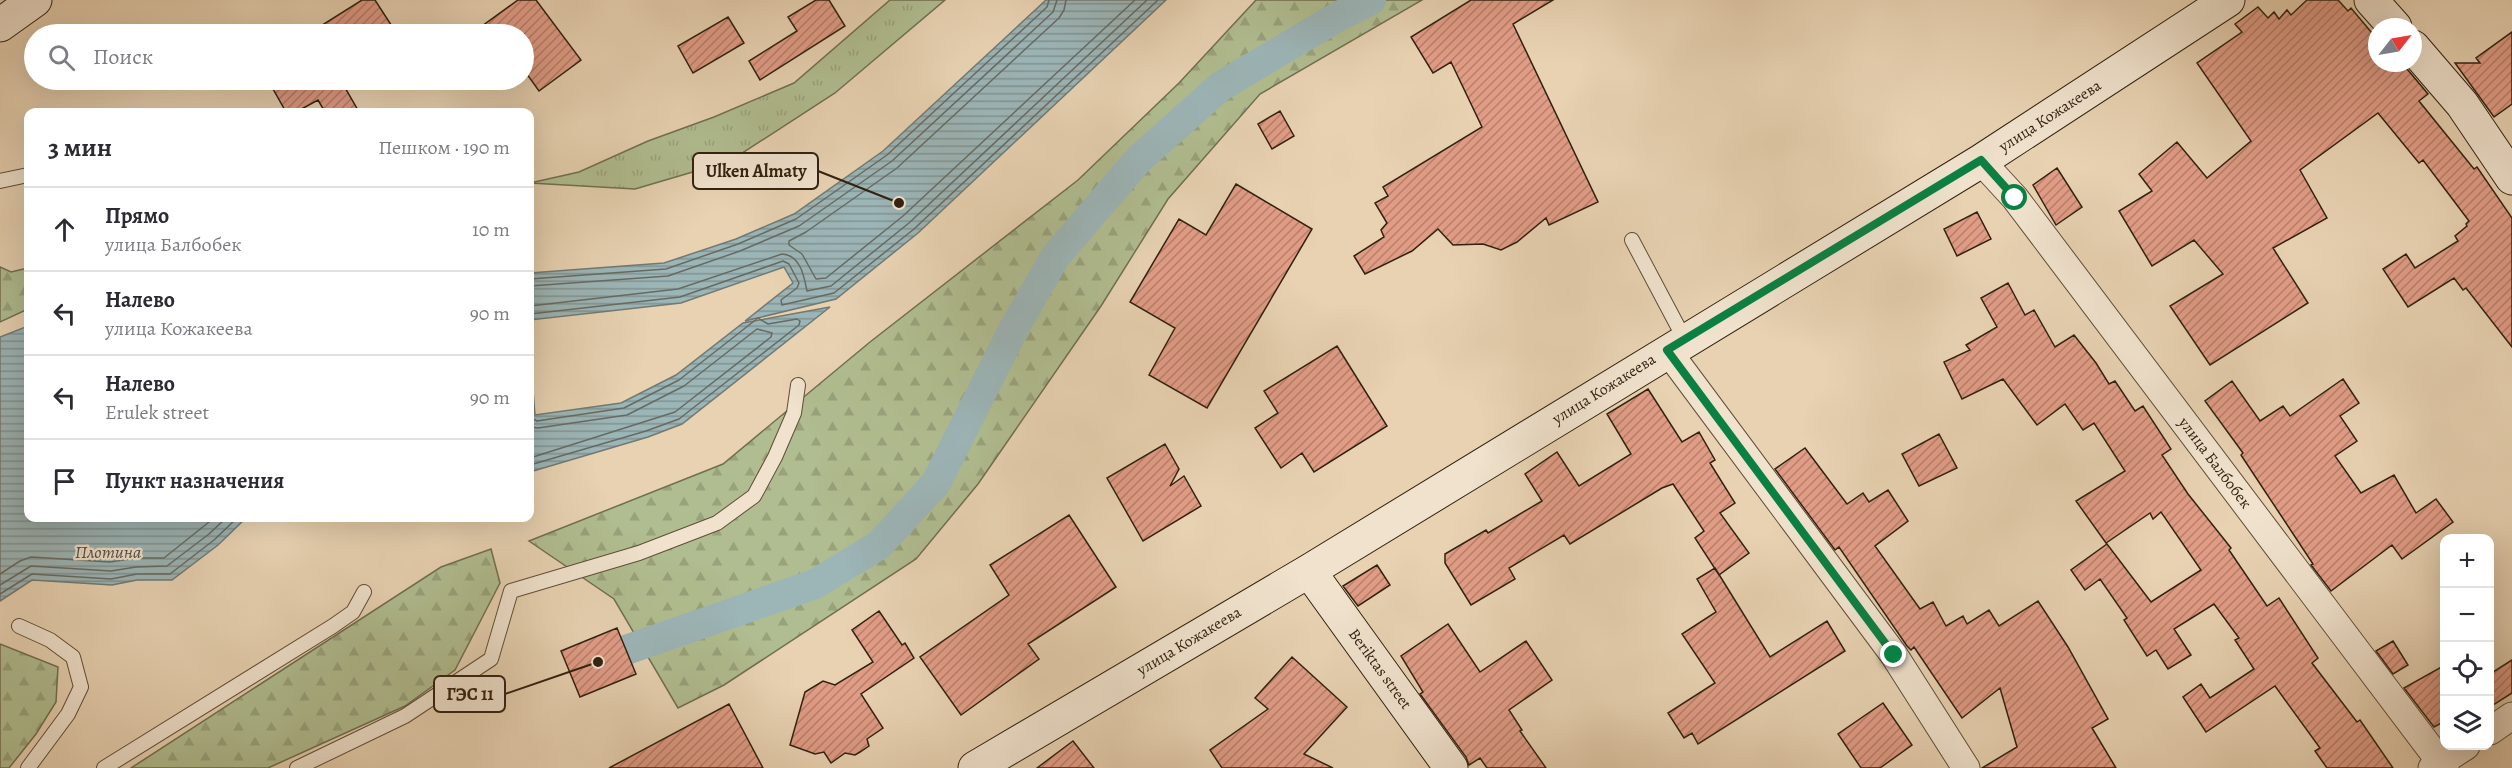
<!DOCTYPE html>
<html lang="ru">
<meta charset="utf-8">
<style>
:root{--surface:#fff;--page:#f2f2f3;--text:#2b2b33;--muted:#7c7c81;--line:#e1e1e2}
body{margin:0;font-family:Alegreya,serif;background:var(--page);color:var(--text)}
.controls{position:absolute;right:18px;bottom:18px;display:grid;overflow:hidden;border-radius:12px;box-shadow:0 6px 24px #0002}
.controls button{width:54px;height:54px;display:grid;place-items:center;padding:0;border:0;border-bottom:2px solid var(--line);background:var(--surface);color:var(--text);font:30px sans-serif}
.compass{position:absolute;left:2368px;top:18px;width:54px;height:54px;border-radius:50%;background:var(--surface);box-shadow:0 6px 24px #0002;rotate:59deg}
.stop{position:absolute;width:18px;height:18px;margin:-14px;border:4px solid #0b8043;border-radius:50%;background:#fff}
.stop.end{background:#0b8043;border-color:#fff;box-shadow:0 2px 6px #0008}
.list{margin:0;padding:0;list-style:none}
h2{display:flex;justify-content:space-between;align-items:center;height:78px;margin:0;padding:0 24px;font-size:26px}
h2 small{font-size:20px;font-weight:400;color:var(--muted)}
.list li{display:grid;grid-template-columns:39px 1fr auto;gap:18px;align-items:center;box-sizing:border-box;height:84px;padding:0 24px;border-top:2px solid var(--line)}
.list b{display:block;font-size:22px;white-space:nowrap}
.list p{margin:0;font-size:20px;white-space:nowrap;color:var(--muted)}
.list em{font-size:20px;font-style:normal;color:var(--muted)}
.icon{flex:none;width:33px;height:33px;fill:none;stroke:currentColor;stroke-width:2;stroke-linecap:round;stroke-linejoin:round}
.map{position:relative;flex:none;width:2512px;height:768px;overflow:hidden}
.search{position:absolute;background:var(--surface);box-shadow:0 6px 24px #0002;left:24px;top:24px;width:510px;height:66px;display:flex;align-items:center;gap:15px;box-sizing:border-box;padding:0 21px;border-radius:33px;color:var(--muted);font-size:22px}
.panel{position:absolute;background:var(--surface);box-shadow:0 6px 24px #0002;left:24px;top:108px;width:510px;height:414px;border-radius:12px}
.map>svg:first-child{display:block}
</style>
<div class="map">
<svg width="2512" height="768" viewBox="0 0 2512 768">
<defs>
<pattern id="grass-tufts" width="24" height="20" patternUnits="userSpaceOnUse" patternTransform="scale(1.5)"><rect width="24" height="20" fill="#b0bd90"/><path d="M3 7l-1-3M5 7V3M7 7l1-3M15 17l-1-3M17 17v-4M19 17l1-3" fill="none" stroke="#98a27b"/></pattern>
<pattern id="forest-firs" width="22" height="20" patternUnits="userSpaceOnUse" patternTransform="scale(1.5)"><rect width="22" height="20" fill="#b0bd90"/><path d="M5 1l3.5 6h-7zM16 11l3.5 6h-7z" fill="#98a27b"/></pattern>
<pattern id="water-rules" width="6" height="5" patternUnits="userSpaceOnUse" patternTransform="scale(1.5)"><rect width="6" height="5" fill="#9cb5b7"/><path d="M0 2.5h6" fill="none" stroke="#809393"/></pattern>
<pattern id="building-hatch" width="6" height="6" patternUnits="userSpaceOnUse" patternTransform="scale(1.5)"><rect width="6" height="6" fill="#e19c86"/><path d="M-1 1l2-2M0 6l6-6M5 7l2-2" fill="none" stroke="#b77f6c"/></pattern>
</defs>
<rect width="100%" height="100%" fill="#e8d2b2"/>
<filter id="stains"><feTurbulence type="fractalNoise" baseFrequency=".00333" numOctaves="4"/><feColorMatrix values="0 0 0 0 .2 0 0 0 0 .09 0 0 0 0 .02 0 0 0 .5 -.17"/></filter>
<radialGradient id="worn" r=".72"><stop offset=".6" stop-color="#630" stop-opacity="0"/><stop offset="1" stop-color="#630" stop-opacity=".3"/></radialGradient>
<path fill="url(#grass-tufts)" stroke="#706f50" stroke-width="1.5" d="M890,0H945L835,93L730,161L635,189L530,183L579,172L648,141L714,117L794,83Z"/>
<path fill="url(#forest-firs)" stroke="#706f50" stroke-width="1.5" d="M1256,0H1422L1260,94L1168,199L1101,306L978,484L916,559L724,685L678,708L614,599L529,541L723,464L870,342L1078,180L1179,83Z
M0,267L11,272L28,268V309L0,322Z
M491,549L500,583L455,670L405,706L268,768H131L441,567Z
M0,644L58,667L56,702L36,734L9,768H0Z"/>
<path fill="url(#water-rules)" stroke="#717a74" stroke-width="1.5" d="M1046,0H1166L918,233L836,299L745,321L793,283L784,267L681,303L530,320V273L664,263L736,239L794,214L883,151Z
M830,307L682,424L648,437L530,472V352L535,415L621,403L676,375L743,323Z
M28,326V518H246L218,545L172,580H137L112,585L32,580L0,601V337Z"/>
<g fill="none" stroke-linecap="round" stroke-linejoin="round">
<path stroke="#666b63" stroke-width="1.5" d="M1066,0L1064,10L1059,18L897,168L806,232L789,241V245L802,254L816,279L826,278L903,216L1135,0
M530,279L666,269L738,244L796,219L887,155L1047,7L1049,0
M530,286L668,276L740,251L799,226L892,161L1053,12L1057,0
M530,306L678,289L782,254C801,255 804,277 807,291L831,286L909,223L1147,0
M530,314L680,297L783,261L789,264L799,283L797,288L781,300L782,305L834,293L914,229L1158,0
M530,417L537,421L624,408L679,380L758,318L768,324L797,319L800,321L799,325L679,419L646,431L530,465
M530,427L538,428L627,415L684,386L757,329L772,333L771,337L675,412L530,458
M0,574L20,561L31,557L110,562L136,558H164L214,518
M0,585L31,566L111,571L136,567L167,566L209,534L226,518
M0,594L32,574L111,579L137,574H170L214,540L237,518"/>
<path stroke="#9cb5b7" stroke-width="30" d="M626,650L815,584L879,545L936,483L1012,332L1055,257L1139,159L1221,86L1339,16L1371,0"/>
</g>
<path fill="url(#building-hatch)" stroke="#31210f" stroke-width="1.5" d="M362,0H375L397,34H308Z
M518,0H536L581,60L539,91L524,70V34H471Z
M816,0H829L845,26L760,80L749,61L797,31L788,17Z
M1471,0H1553L1513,24L1598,202L1549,225L1546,218L1517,242L1501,250L1483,244L1453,245L1438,229L1412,251L1365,274L1354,256L1384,237L1381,230L1387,223L1375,203L1388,196L1383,187L1482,127L1451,62L1433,73L1411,37Z
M2307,0H2338L2348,11L2351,8L2377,39V63H2402L2428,94L2419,101L2474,169L2477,167L2512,218V347L2466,288L2463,290L2454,278L2408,307L2383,269L2406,254L2415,268L2458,241L2455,236L2467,226L2466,224L2469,221L2423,160L2419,163L2378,113L2300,170L2327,218L2273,248L2308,303L2210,365L2170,306L2223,274L2194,240L2152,266L2119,211L2152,191L2139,174L2177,142L2207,178L2251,141L2197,63L2242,32L2235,24L2258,7L2268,18L2274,12L2279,19L2287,10L2291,15Z
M728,17L744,43L693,73L678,46Z
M2512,32V104L2494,117L2455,63H2480L2476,58Z
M268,80H351L343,84L359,112H325L318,100L296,112H286Z
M1280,111L1294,136L1272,149L1258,124Z
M2057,168L2082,207L2056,225L2033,185Z
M1236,184L1312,229L1207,408L1149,375L1175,328L1130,302L1179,219L1206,235Z
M1977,212L1991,239L1957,256L1944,229Z
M2008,283L2025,315L2034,310L2055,347L2074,335L2096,363L2109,384L2115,381L2135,411L2143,406L2171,449L2162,455L2188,494L2231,548L2229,550L2267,606L2279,598L2318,658L2312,663L2357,722L2360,720L2393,768H2327L2315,751L2320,748L2275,686L2206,732L2183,697L2201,684L2210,698L2254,669L2235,640L2239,638L2214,604L2174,629L2191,655L2168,669L2156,650L2147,656L2124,620L2127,618L2100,579L2085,590L2071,570L2107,544L2151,602L2201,570L2161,512L2153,519L2150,513L2106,543L2076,501L2125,471L2094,423L2083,430L2065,404L2037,425L2003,379L1962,399L1944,362L1970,350L1966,345L1997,327L1981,298Z
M1337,346L1387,426L1314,472L1302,453L1281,468L1255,428L1278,413L1264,391Z
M2343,379L2359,403L2340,416L2357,441L2335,456L2361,493L2394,475L2416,513L2436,499L2453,522L2402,559L2392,545L2331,591L2311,565L2313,564L2241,455L2243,453L2205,401L2232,381L2260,421L2283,406L2290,416Z
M1648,389L1682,442L1699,432L1715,460L1710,463L1735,503L1720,513L1749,553L1719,575L1695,538L1704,531L1673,484L1662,488L1570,544L1564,535L1509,568L1515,579L1471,605L1445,563V554L1486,530L1488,533L1542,501L1525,474L1557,452L1579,486L1631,454L1607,414Z
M1939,434L1957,468L1919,486L1902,454Z
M1165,444L1179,469L1170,486L1184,476L1201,506L1143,541L1107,478Z
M1805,448L1847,504L1863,493L1869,502L1888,490L1908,521L1875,546L1920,609L1933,602L1946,626L1963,616L1967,624L1989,610L1999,626L2038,601L2068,647L2108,719L2092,728L2116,768H1982L2017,747L2000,688L1962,718L1914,647L1911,650L1907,646L1839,547L1835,550L1775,469Z
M1069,515L1116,587L1028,644L1039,659L961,715L920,657L1009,595L990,565Z
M1377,565L1390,585L1358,606L1343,586Z
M1715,568L1770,657L1827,621L1845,651L1698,744L1692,733L1684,738L1668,713L1715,683L1682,634L1716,612L1697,579Z
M879,611L902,645L905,643L914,658L861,694L883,728L867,739L869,746L860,752L855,755L845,753L831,763L824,752L815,754L790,745L805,692L823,681L835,685L873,662L852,630Z
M1448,624L1480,672L1526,641L1552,680L1509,710L1522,730L1520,731L1546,768H1487L1480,758L1469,765L1466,757L1420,694L1423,692L1401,656Z
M617,628L636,674L580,697L561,651Z
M2393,641L2408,665L2393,674L2376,651Z
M1292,657L1347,707L1304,754L1333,768H1222L1210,750L1268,709L1255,698Z
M2512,660V693L2490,707V674Z
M2445,665V721L2434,727L2404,688Z
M1883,703L1912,745L1880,768H1861L1838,734Z
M729,704L763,768H609Z
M1073,741L1094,768H1037Z"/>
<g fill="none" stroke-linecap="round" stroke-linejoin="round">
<g stroke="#5f4d38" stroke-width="16">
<path id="lane" d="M0,181L28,175
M1632,240L1685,340
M19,626L50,640L73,657L81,687L68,714L28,768
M104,768L333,626L353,612L364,592
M297,768L405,716L491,659L511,591L639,553L717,523L754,496L775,457L794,413L798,385"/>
</g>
<g stroke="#5f4d38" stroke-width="29">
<path id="street" d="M1981,161L2015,198L2445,768
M1667,350L1894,655L1966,768
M2490,731L2512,716
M2432,768L2466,746"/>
</g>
<g stroke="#31210f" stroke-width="35">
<path id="secondary" d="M2371,0L2395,27
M0,25L35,0
M2413,47L2462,104L2512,178
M1309,571L1451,768
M975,768L1309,571L1981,161L2228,0"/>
</g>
<use href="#lane" stroke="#f0e2cd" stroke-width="14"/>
<use href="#street" stroke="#f0e2cd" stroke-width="27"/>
<use href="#secondary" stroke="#f0e2cd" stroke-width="33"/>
</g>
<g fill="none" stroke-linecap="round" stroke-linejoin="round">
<path stroke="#0b8043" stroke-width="8" d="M1894,655L1667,350L1981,160L2015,198"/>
</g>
<g text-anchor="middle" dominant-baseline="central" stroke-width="4.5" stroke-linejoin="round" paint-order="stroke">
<g font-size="16" fill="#31210f" stroke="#f0e2cd">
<text transform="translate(2050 116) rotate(-33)">улица Кожакеева</text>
<text transform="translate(1604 389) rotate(-32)">улица Кожакеева</text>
<text transform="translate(2215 463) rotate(53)">улица Балбобек</text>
<text transform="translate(1189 641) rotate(-31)">улица Кожакеева</text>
<text transform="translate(1380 669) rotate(54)">Beriktas street</text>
</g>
<g font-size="18" font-style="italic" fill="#514d41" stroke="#f0e2cd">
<text x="108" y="552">Плотина</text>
</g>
</g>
<path fill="none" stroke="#31210f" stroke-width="2" d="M899 203L818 171M598 662L505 694"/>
<g fill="#31210f" stroke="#f0e2cd" stroke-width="2">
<circle cx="899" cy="203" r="6"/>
<circle cx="598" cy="662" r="6"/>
</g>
<g fill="#f0e2cd" stroke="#31210f" stroke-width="2">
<rect x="693" y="153" width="125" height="36" rx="6"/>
<rect x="434" y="676" width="71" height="36" rx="6"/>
</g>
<g font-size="18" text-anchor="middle" font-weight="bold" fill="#31210f">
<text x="756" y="177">Ulken Almaty</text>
<text x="470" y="700">ГЭС 11</text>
</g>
<rect width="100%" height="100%" filter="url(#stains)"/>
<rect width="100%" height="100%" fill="url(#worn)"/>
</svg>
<div class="controls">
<button>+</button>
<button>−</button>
<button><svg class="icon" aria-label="locate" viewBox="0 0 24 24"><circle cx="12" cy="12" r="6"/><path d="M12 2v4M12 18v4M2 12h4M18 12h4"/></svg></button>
<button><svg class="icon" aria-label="layers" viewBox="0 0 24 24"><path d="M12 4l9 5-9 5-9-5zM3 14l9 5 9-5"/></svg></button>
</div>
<svg class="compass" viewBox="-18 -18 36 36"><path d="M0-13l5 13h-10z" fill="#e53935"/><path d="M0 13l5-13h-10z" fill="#7c7c81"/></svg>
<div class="stop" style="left:2015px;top:198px"></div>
<div class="stop end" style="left:1894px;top:655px"></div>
<div class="search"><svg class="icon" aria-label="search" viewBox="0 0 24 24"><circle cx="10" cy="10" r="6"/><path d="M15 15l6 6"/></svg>Поиск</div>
<section class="panel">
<h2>3 мин<small>Пешком · 190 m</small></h2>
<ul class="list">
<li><svg class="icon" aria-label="ahead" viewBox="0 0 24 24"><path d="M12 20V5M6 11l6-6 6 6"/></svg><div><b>Прямо</b><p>улица Балбобек</p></div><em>10 m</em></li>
<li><svg class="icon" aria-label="left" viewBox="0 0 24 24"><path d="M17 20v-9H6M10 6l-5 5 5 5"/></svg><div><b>Налево</b><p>улица Кожакеева</p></div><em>90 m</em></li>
<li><svg class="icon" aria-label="left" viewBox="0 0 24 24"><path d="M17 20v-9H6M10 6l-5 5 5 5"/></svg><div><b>Налево</b><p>Erulek street</p></div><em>90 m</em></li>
<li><svg class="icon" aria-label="arrive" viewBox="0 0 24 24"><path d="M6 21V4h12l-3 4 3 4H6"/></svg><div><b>Пункт назначения</b></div></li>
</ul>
</section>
</div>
